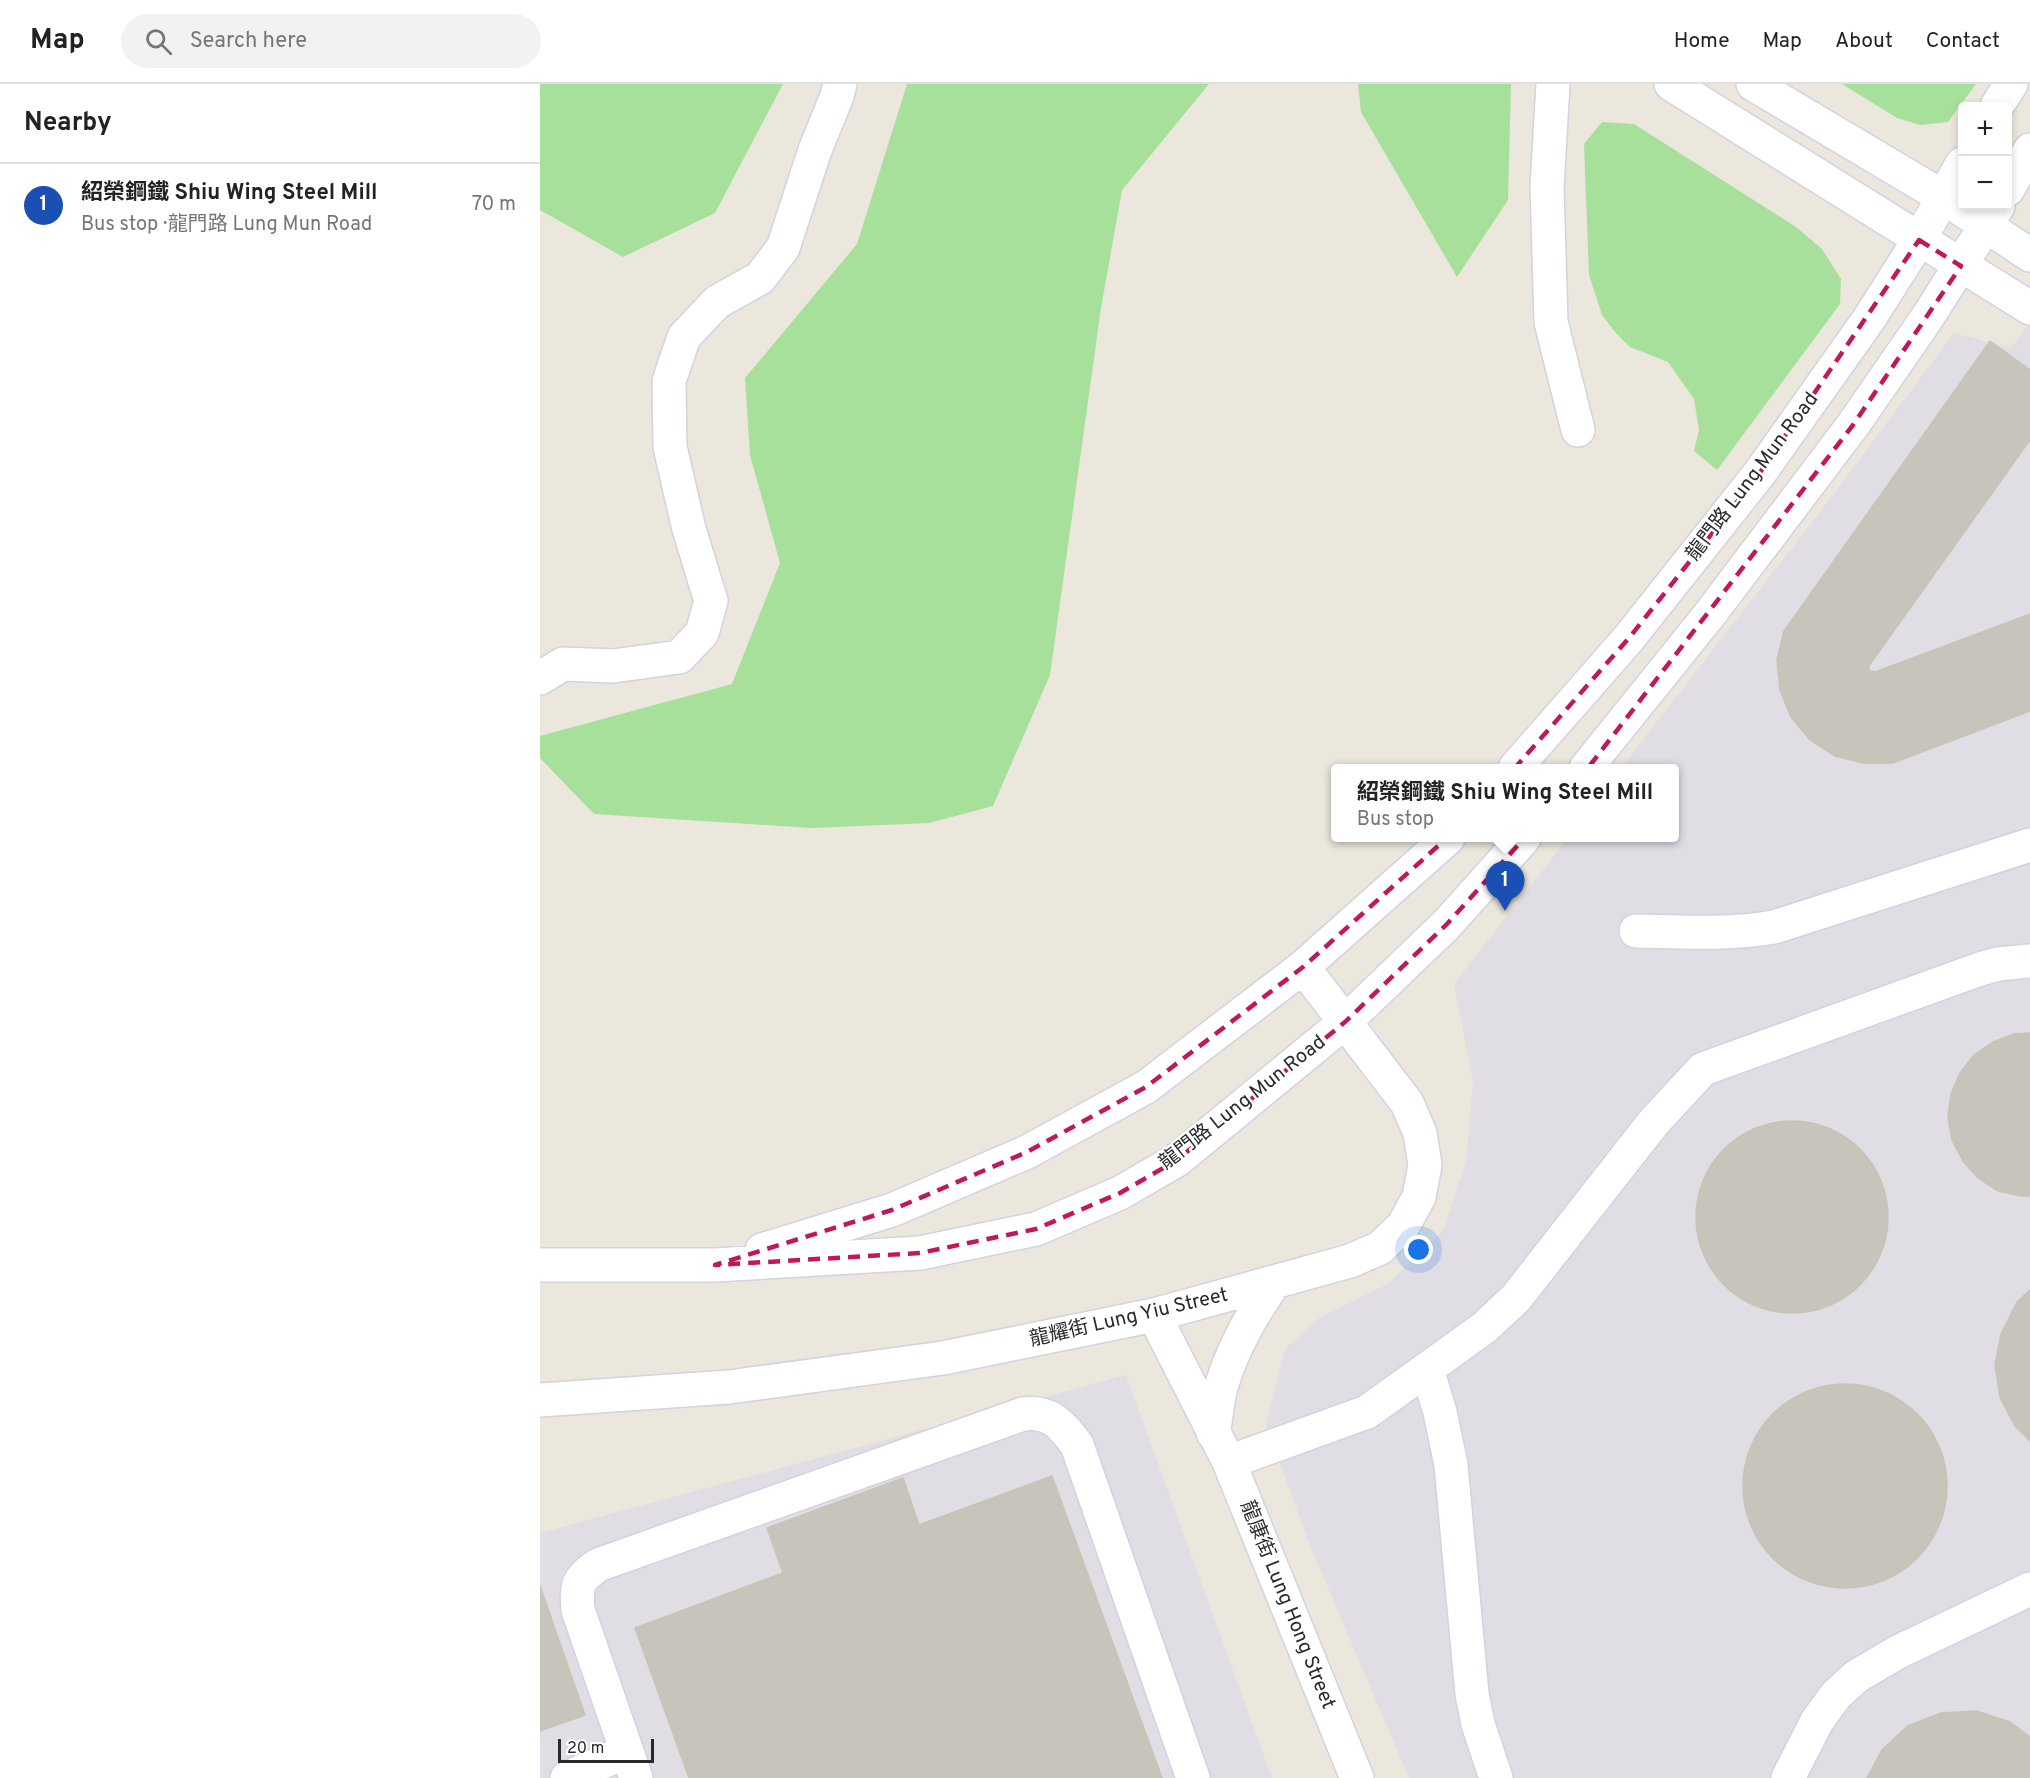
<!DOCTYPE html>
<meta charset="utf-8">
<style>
:root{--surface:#fff;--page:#f2f2f2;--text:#222;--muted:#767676;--line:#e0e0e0;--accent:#0b8043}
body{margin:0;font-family:Overpass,"Noto Sans TC",sans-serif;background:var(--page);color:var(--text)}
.controls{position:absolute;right:18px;top:18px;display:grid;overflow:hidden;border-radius:6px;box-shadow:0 3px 9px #0003}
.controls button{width:54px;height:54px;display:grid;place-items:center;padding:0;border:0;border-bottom:2px solid var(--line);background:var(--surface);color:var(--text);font:30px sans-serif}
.scale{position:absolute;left:18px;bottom:15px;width:96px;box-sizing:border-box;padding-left:6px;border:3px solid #2a2a2a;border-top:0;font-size:16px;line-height:21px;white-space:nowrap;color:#2a2a2a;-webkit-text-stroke:4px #fff;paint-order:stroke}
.you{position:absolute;left:879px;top:1166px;width:21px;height:21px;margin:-15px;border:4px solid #fff;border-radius:50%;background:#1a73e8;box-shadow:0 0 0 9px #1a73e833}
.badge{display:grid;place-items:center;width:39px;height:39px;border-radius:50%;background:var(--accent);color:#fff;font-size:20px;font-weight:700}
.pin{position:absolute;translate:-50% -50px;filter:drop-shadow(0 2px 3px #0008)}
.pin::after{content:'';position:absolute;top:32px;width:21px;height:18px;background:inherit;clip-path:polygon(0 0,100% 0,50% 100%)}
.popup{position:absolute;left:791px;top:680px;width:348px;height:78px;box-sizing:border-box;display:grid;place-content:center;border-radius:6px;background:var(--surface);filter:drop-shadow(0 2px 4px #0005);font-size:20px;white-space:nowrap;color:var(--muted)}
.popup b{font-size:22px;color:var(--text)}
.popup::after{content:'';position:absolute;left:50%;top:100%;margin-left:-12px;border:12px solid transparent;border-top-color:var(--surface)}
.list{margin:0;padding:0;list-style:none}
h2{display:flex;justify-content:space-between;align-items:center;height:78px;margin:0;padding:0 24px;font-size:26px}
h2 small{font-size:20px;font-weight:400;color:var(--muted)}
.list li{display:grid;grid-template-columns:39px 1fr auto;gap:18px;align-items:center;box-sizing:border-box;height:84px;padding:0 24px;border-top:2px solid var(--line)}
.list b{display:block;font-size:22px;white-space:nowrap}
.list p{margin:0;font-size:20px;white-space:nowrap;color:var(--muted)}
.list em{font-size:20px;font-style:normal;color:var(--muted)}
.icon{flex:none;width:33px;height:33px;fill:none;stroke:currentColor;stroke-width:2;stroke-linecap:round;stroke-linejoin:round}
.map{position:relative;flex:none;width:1490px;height:1694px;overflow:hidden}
header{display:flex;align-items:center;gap:36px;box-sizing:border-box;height:84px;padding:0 30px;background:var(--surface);border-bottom:2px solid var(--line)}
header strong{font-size:28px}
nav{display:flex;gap:33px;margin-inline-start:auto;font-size:21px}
.search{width:420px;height:54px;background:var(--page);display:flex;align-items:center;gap:15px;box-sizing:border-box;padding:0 21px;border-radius:33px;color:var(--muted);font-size:22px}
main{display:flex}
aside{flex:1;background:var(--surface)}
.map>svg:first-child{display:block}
</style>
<header>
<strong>Map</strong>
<div class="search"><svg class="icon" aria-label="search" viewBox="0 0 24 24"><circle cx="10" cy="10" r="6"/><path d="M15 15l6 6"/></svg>Search here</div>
<nav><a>Home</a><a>Map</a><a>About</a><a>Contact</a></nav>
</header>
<main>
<aside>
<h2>Nearby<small></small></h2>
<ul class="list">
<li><span class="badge" style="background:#1a4fb4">1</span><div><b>紹榮鋼鐵 Shiu Wing Steel Mill</b><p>Bus stop · 龍門路 Lung Mun Road</p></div><em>70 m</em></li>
</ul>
</aside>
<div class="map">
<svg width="1490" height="1694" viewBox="0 0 1490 1694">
<rect width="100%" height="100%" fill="#ebe7dc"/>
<path fill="#e0dde4" d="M1490,239V1694H869L769,1459L726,1340L745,1265L779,1234L846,1201L903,1147L926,1077L933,998L914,900L1028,754H1134V684H1081L1293,411L1414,249L1471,264Z
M586,1291L732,1694H0V1449Z"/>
<path fill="#a7e09b" d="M0,0H243L175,129L83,173L0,126Z
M367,0H669L582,106L561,224L510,591L453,722L389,739L272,744L54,730L0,674V652L192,600L240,479L210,371L205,294L317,160Z
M818,0H971L968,116L917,193L821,28Z
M1302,0H1436L1408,38L1380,41L1357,34Z
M1062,38L1094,40L1256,143L1282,165L1301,195L1300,220L1177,386L1154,367L1159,346L1154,315L1128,278L1090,263L1075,248L1062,231L1049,191L1044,60Z"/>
<path fill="#c7c5bb" stroke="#c7c4b6" stroke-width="1.5" d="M1450,257L1490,286V356L1328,583L1330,587L1335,588L1490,530V627L1353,679H1323L1295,672L1270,656L1251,633L1240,606L1237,576L1244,547Z
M1490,949V1112H1481L1458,1107L1438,1094L1423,1077L1412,1056L1408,1033L1411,1010L1420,989L1434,971L1453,958L1474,950Z
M1156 1133a96 96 0 1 1 192 0a96 96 0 1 1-192 0Z
M1490,1206V1357L1475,1342L1460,1313L1455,1281L1461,1250L1477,1218Z
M1203 1402a102 102 0 1 1 204 0a102 102 0 1 1-204 0Z
M512,1392L622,1694H149L95,1544L243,1489L227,1444L363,1394L379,1441Z
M0,1502L45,1631L0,1647Z
M1436,1627L1470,1638L1490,1653V1694H1327L1342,1666L1368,1642L1401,1629Z"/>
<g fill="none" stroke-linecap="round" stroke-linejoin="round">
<g stroke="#d2d2e2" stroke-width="36">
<path id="minor" d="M1013,0L1007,103L1011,238L1038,346
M1131,0L1490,224
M1213,0L1403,113L1490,171
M1457,22L1471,0
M1468,105L1490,66
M0,594L23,580L73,582L139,573L162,549L171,517L149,445L130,363L129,297L144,253L177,218L220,194L243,164L275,66L297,12L300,0
M975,684L1089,554L1219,390L1329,235L1379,156L1422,80
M1046,684L1170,530L1313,341L1387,234L1458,122
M1096,847C1142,848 1188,851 1234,843L1490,761
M222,1166L352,1126L487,1068L606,1003L763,883L908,754
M0,1181H175L380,1169L496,1145L580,1109L637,1076L805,938L907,840L984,754
M614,1231L689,1378L817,1694
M0,1316L189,1303L403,1274L614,1231L810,1177L840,1164L863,1142L879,1113L885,1081L880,1049L867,1019L763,883
M673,1349C676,1335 677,1321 680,1307C691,1267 710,1233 734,1199
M689,1378L827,1328L887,1285
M27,1694L87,1667
M96,1694L38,1526C36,1501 37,1496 58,1481L483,1330C511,1327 521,1340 537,1361L653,1694
M956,1694L938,1640L932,1610L911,1381L900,1328L887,1285L945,1243L976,1214L1113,1039L1163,985L1440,885L1458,880L1490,877
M1248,1694L1277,1637L1296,1611L1317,1592L1358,1568L1490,1505"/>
</g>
<use href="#minor" stroke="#fff" stroke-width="33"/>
</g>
<path fill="none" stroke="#c2185b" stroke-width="4.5" stroke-dasharray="12 8" stroke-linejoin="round" d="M1379,156L1421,182L1313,341L1051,680L907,840L805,938L637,1076L580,1109L496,1145L380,1169L175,1181L352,1126L487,1068L606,1003L763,883L937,727L1089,554L1219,390Z"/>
<g text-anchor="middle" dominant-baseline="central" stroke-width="5" stroke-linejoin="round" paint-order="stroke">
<g font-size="20" fill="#2a2a2a" stroke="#fff">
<text transform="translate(1213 393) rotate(-53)">龍門路 Lung Mun Road</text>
<text transform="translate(703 1019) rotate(-38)">龍門路 Lung Mun Road</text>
<text transform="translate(589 1234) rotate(-13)">龍耀街 Lung Yiu Street</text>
<text transform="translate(747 1521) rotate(68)">龍康街 Lung Hong Street</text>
</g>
</g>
</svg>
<div class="controls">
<button>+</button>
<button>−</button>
</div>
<div class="scale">20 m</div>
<div class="you"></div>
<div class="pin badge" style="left:965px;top:827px;background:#1a4fb4">1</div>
<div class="popup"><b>紹榮鋼鐵 Shiu Wing Steel Mill</b>Bus stop</div>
</div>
</main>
